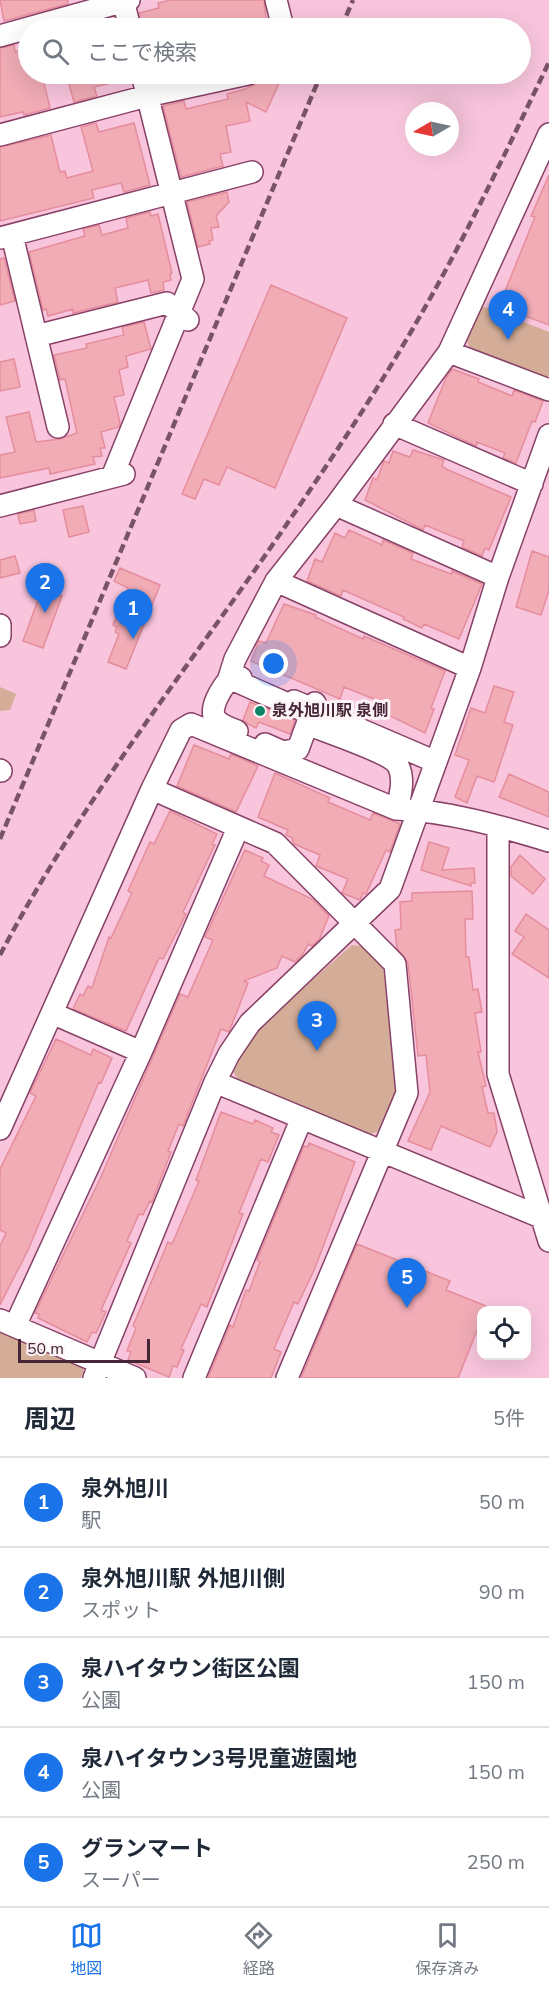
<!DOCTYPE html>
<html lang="ja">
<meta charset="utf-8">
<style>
:root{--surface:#fff;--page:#f2f2f3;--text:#1f2937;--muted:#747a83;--line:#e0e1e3;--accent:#1a73e8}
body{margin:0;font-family:"Nunito Sans","Noto Sans JP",sans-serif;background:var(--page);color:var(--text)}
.controls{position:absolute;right:18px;bottom:18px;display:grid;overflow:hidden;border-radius:12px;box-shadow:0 6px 24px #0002}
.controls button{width:54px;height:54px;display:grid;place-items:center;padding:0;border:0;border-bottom:2px solid var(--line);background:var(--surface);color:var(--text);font:30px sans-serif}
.compass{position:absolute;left:405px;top:102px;width:54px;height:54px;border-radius:50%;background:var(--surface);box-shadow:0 6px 24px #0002;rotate:261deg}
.scale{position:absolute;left:18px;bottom:15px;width:132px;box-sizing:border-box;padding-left:6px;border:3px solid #462636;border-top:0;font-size:16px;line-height:21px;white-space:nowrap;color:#462636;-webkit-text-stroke:4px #fdf4f8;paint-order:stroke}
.you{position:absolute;left:274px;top:664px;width:21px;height:21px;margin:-15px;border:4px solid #fff;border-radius:50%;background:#1a73e8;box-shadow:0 0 0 9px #1a73e833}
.badge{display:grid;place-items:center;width:39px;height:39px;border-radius:50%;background:var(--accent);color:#fff;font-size:20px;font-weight:700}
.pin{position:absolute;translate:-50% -50px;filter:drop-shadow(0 2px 3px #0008)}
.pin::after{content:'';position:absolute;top:32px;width:21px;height:18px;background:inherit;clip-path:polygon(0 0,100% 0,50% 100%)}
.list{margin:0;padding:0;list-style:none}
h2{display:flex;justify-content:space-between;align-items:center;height:78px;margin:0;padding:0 24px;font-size:26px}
h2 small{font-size:20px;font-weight:400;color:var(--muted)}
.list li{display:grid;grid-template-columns:39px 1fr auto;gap:18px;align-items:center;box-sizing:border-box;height:90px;padding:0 24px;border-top:2px solid var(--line)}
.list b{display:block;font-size:22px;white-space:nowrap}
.list p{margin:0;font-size:20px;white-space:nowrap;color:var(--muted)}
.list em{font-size:20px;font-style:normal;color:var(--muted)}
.icon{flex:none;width:33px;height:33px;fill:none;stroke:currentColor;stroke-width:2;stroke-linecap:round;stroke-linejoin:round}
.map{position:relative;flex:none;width:549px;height:1378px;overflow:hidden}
.search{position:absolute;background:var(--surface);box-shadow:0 6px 24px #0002;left:18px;right:18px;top:18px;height:66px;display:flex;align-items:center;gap:15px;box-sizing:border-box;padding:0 21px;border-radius:33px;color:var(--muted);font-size:22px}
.sheet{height:528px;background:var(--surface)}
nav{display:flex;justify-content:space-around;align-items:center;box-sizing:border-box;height:84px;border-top:2px solid var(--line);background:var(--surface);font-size:16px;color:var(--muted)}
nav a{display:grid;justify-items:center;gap:3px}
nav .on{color:var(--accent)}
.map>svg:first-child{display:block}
</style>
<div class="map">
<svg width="549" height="1378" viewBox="0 0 549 1378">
<rect width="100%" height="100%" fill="#f8c5dd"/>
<path fill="#d4ad98" d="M480,305L549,332V376L544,378L469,347L465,334Z
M0,687L16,694L10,710L0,711Z
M352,945L367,947L383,965L396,1095L380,1131L367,1135L240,1083L232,1070L253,1032Z
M0,1329L80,1363L84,1370L81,1378H0Z"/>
<path fill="#f1acb6" stroke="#e58d9c" stroke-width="1.5" d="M0,0H68V4L4,21Z
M171,0H264L267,28H142L139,13L159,8L158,3Z
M14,45L15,52L28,48V74H42L50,108L24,115L23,112L0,117V48Z
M66,74H129L130,79L94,87L97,96L74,102Z
M155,74H171L172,78L157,81Z
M269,76L280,81L266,112L246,102L250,121L226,126L231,152L220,154L223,166L181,177L163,106L184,101L186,109L228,99L227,94L245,89L256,84L260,77Z
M96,123L99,132L134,123L150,185L124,192L121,183L92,190L94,198L0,221V147L51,135L60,172L65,171L67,178L93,171L81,127Z
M549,175V325L499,306L535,217L531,216Z
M227,192L229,202L216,216L219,227L211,228L213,240L209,241L210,244L198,247L187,202Z
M150,212L151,216L158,214L172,273L170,274L171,280L163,282L164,290L151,293L148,280L115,288L118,302L73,313V309L48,316L46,309L43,310L29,252L85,236L83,229L99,225L102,235L128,228L126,218Z
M4,258L15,301L0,305V259Z
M271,285L347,318L275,488L227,467L219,485L204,479L195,499L182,494Z
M144,322L151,349L126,356L128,367L119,370L124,395L114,397L120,423L119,427L101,432L105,448H100L102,456L93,457L95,464L50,474L49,468L0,478V455L15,452L6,417L29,412L36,442L60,439L77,433L65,379L60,380L54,355L87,348L86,344L124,335L122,327Z
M14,359L20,387L0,391V362Z
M452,369L479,379L478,382L512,396L514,390L543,401L535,422L532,421L516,463L503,458L505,453L477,442L476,446L428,423L446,378Z
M413,450L444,460L442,466L446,469L511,497L489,550L485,548L482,556L462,547L464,541L425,525L423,530L365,500L373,478L377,480L384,461L389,463L393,451L410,457Z
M83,506L89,532L69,537L63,510Z
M34,510L36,521L20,524L18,514Z
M349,530L382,545L383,540L413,553L411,559L451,574L452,571L482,584L459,639L424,624L422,628L403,619L404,617L343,590L341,596L307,581L315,559L322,562L335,533L345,538Z
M532,551L549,557V590L541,615L516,607Z
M15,556L20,573L0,578V560Z
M120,568L160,585L126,669L108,662L119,634L115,632L117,627L113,625L128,588L114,581Z
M42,589L62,596L43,648L23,641Z
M284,604L316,615L315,617L363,639L364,636L445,671L431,708L434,709L425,733L376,709L379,701L344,687L340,699L251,661L259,641L266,643Z
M494,686L514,692L504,722L513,725L494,782L477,776L467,803L455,797L469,760L455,755L471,708L485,713Z
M250,702L295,720L290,734L259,722L256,728L248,724L243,720Z
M194,745L229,759L231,754L258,766L236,812L177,786Z
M275,773L330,798L328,802L370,820L373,813L400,824L390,852L386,850L366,894L363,893L360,900L342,893L348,879L316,866L320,855L294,844L292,838L286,835L288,830L258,817Z
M509,774L549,792V817L499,797Z
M170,811L217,834L212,844L215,845L183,912L186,914L177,932L163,959L159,958L126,1031L73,1009L80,994L83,996L88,986L92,988L109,937L111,938L132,893L128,891L150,842L154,844Z
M429,842L449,848L442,870L474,868L475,883H471V886L421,870Z
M245,850L263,858L261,861L269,865L264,876L312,899L329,916L319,940L312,946L308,944L303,954L295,962L282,956L277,968L244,981L248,983L229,1032L221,1029L183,1126L179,1124L168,1151L171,1152L152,1202L150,1201L143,1215L139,1214L127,1241L131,1243L101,1310L106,1312L96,1333L92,1332L87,1342L38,1318L39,1314L35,1313L100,1179L180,994L188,997L213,940L205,937Z
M520,855L545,879L533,894L511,876V867Z
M472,891L473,919H465L466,957H469L473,990L478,989L482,1012L475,1013L481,1052H478L486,1086L482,1087L488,1113H494L497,1132L490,1147L441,1126L431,1150L408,1141L430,1092L426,1055L418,1056L408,963L397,948L395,930L401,929L400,902L412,901V893Z
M526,914L549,930V978L512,954L524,937L515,931Z
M56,1039L91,1055L93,1049L112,1058L101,1083L99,1082L28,1250L0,1305V1246L6,1233L0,1230V1169L36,1096L30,1093Z
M221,1112L253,1124L255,1120L273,1128L271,1132L279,1135L268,1162L261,1159L239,1213L243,1214L207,1307L201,1304L181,1349L184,1350L177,1367L173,1366L169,1377L128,1360L131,1352L127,1351L136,1328L133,1326L168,1242L172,1244L199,1181L196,1180Z
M309,1143L355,1162L315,1268L298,1304L294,1302L274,1349L281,1352L271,1378H208L230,1325L233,1327L246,1290L249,1291L260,1262L257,1260L304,1146L308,1147Z
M357,1244L450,1281L446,1290L486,1306L485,1311H482V1318L458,1378H301Z"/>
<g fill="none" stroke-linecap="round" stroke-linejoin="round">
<g stroke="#884167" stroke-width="24">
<path id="minor" d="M123,0L130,28
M276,0L283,28
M0,36L129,0
M0,135L147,96L248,74
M12,235L58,427
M0,238L252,172
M36,336L167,303L188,320
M449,352L549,390
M394,424L532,484
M112,477L193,279L142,74
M336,505L498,577
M0,506L124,474
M276,581L470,668
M0,625V636
M294,701L436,762
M307,706L297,708L229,678L235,659L276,581L336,505L449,352L549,134
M307,724C324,731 388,752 397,764C405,776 401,797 396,809
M237,731C229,728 217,724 214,716C210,704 226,680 235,675L241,678
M265,744L283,752L298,749L315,703
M0,770L1,771
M152,789L275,843L395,964L407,1093L287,1378
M498,827V1074L549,1241
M54,1014L141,1052
M215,1082L543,1218
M0,1129L152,789L181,730L191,724L396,809C448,811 500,826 549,841
M0,1320L135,1378
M15,1326L141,1052L238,828
M94,1378L215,1082L229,1054L250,1023L390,889L470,668L498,577L549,435
M194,1378L301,1120"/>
</g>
<use href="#minor" stroke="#fff" stroke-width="21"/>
<path stroke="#795366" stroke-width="4.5" stroke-dasharray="9 4.5" stroke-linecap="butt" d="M341,28L353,0
M0,839L321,74
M0,955C79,805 184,673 280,534C326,467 372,399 412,330C463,243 506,152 549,62"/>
</g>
<circle fill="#0a8567" stroke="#fdf4f8" stroke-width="2" cx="260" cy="711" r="6"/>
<g text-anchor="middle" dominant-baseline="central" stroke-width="6" stroke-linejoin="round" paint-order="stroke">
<g font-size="16" font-weight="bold" fill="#462636" stroke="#fdf4f8" text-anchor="start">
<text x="272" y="711">泉外旭川駅 泉側</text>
</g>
</g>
</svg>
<div class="controls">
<button><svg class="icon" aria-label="locate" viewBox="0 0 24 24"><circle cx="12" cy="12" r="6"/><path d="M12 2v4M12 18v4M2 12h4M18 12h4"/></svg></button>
</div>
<svg class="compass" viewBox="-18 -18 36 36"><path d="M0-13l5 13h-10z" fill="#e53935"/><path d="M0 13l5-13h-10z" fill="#747a83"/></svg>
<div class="scale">50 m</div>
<div class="you"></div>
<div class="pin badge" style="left:133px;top:639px">1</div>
<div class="pin badge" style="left:45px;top:613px">2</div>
<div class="pin badge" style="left:317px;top:1051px">3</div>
<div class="pin badge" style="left:508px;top:340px">4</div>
<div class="pin badge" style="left:407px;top:1308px">5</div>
<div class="search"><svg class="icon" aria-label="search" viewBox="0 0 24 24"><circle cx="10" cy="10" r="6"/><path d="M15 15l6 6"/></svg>ここで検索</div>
</div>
<section class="sheet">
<h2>周辺<small>5件</small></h2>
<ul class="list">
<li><span class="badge">1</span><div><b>泉外旭川</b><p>駅</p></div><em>50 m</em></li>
<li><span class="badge">2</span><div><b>泉外旭川駅 外旭川側</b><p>スポット</p></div><em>90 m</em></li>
<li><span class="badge">3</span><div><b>泉ハイタウン街区公園</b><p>公園</p></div><em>150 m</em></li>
<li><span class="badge">4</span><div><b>泉ハイタウン3号児童遊園地</b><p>公園</p></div><em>150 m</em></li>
<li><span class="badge">5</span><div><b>グランマート</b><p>スーパー</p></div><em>250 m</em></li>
</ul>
</section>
<nav>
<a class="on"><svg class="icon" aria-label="map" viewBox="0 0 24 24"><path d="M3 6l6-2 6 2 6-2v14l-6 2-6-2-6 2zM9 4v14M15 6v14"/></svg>地図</a>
<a><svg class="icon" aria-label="directions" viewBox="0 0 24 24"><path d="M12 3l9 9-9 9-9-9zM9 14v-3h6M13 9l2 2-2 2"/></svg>経路</a>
<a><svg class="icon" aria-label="saved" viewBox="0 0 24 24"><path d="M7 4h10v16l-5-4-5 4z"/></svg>保存済み</a>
</nav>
